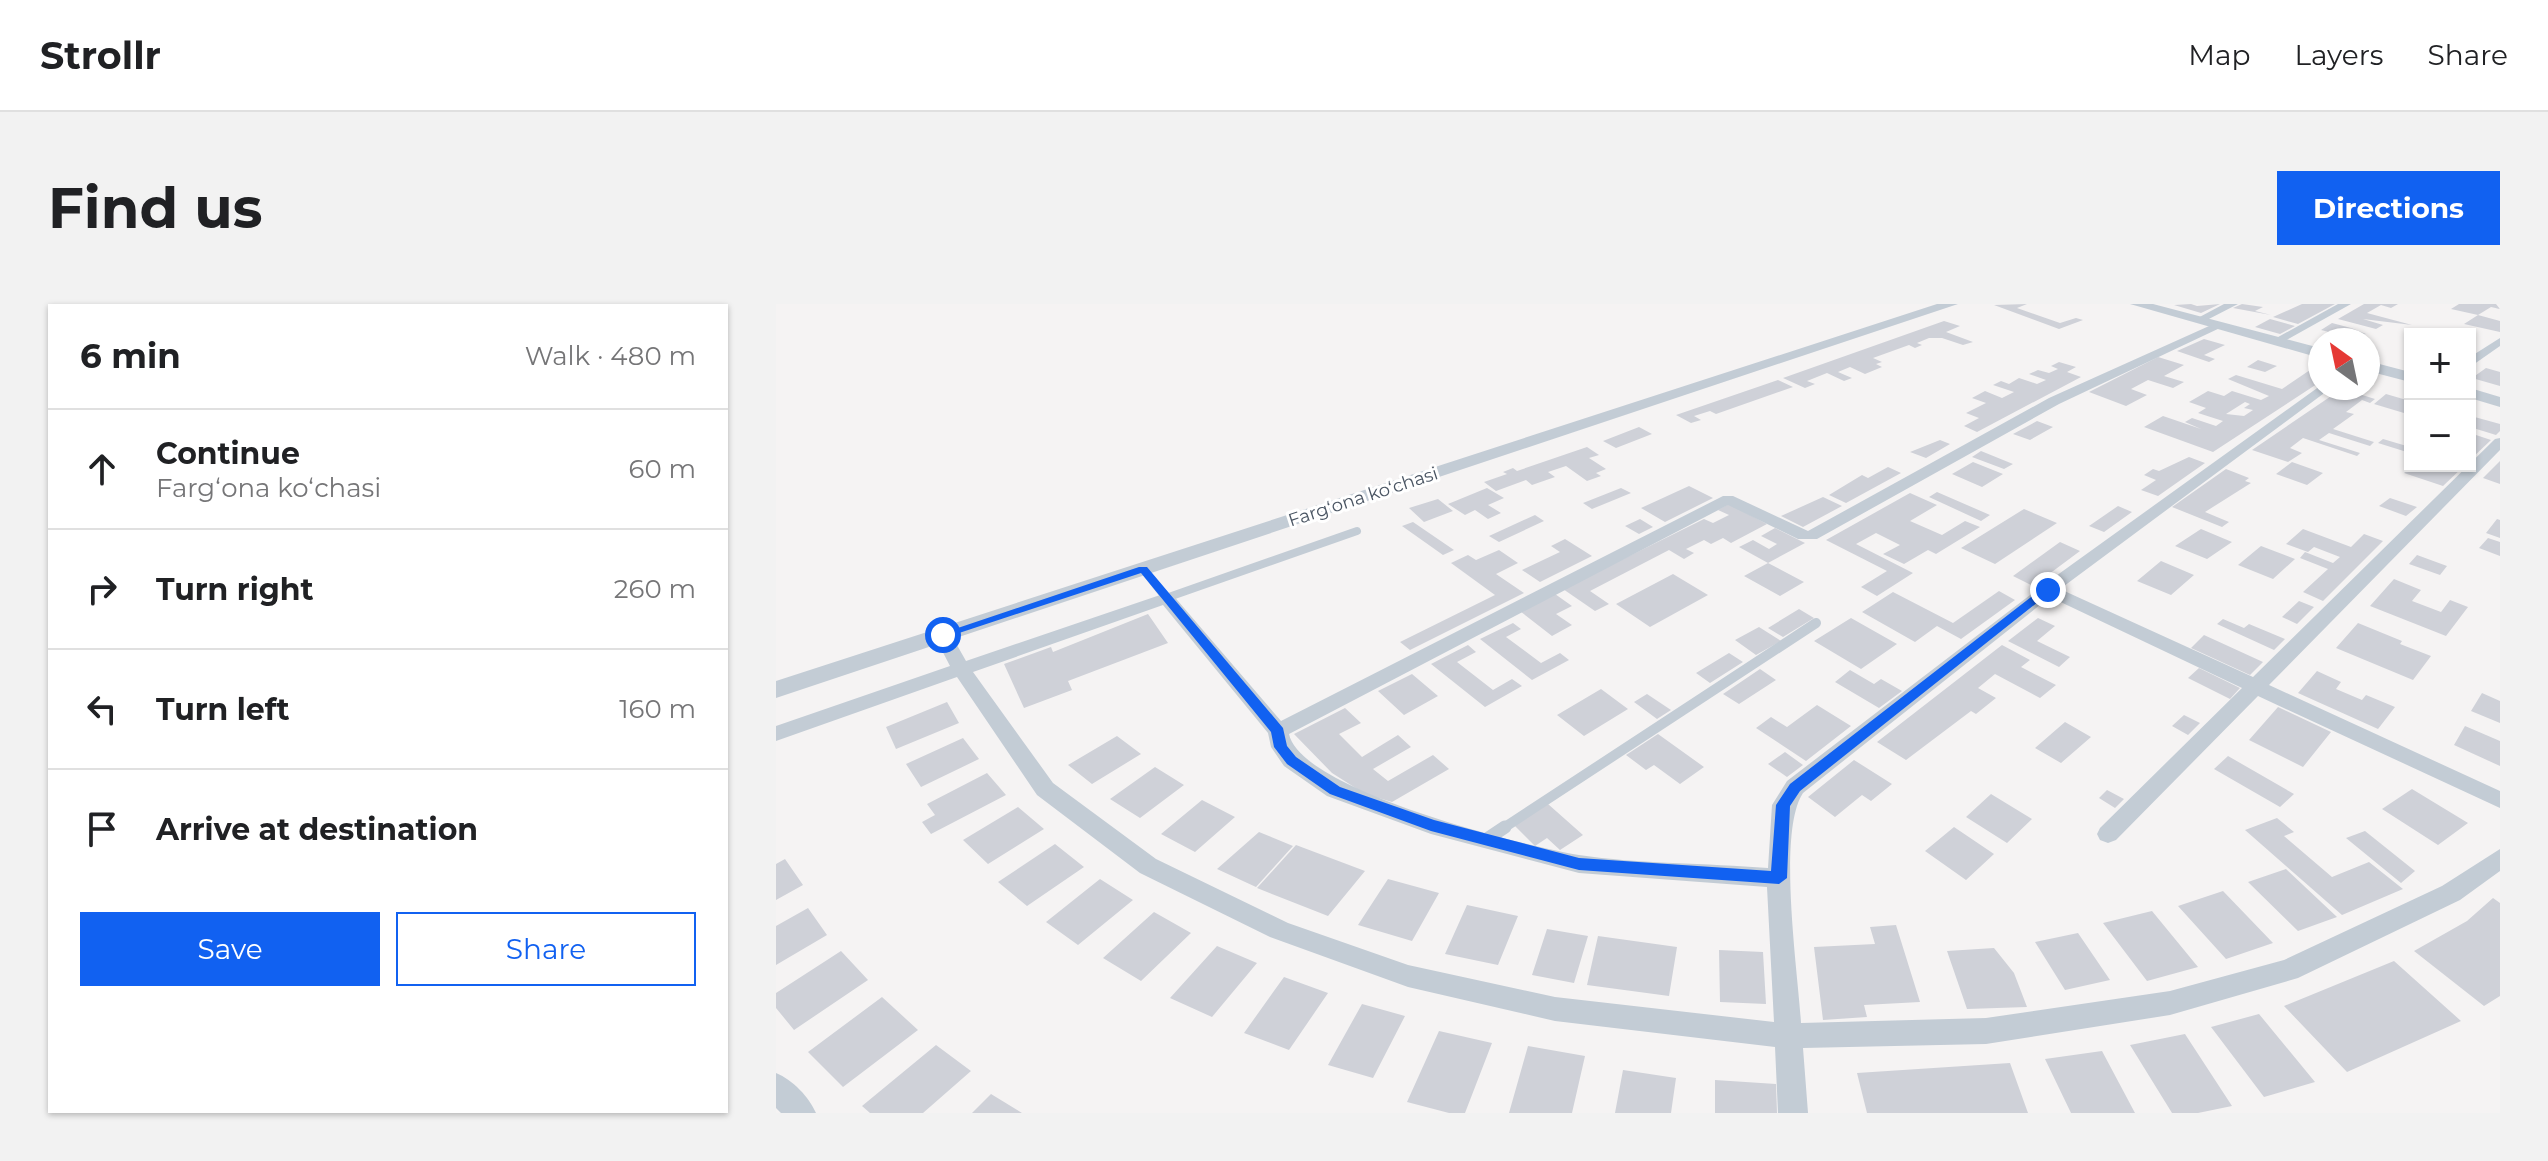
<!DOCTYPE html>
<meta charset="utf-8">
<style>
:root{--surface:#fff;--page:#f2f2f2;--text:#202124;--muted:#757577;--line:#e0e0e0;--accent:#1161f1}
body{margin:0;font-family:Montserrat,sans-serif;background:var(--page);color:var(--text)}
.controls{position:absolute;right:24px;top:24px;display:grid;overflow:hidden;border-radius:0px;box-shadow:0 2px 6px #0004}
.controls button{width:72px;height:72px;display:grid;place-items:center;padding:0;border:0;border-bottom:2px solid var(--line);background:var(--surface);color:var(--text);font:40px sans-serif}
.compass{position:absolute;left:1532px;top:24px;width:72px;height:72px;border-radius:50%;background:var(--surface);box-shadow:0 2px 6px #0004;rotate:327deg}
.stop{position:absolute;width:24px;height:24px;margin:-18px;border:6px solid #1161f1;border-radius:50%;background:#fff}
.stop.end{background:#1161f1;border-color:#fff;box-shadow:0 2px 8px #0008}
.list{margin:0;padding:0;list-style:none}
h2{display:flex;justify-content:space-between;align-items:center;height:104px;margin:0;padding:0 32px;font-size:34px}
h2 small{font-size:26px;font-weight:400;color:var(--muted)}
.list li{display:grid;grid-template-columns:52px 1fr auto;gap:24px;align-items:center;box-sizing:border-box;height:120px;padding:0 32px;border-top:2px solid var(--line)}
.list b{display:block;font-size:30px;white-space:nowrap}
.list p{margin:0;font-size:26px;white-space:nowrap;color:var(--muted)}
.list em{font-size:26px;font-style:normal;color:var(--muted)}
.actions{display:flex;gap:16px;padding:24px 32px}
.actions a{flex:1;padding:18px 0;border:2px solid var(--accent);border-radius:0px;text-align:center;font-size:28px;color:var(--accent)}
.actions .main{background:var(--accent);color:#fff}
.icon{flex:none;width:44px;height:44px;fill:none;stroke:currentColor;stroke-width:2;stroke-linecap:round;stroke-linejoin:round}
.map{position:relative;flex:none;width:1724px;height:809px;overflow:hidden;border-radius:0px}
header{display:flex;align-items:center;gap:48px;box-sizing:border-box;height:112px;padding:0 40px;background:var(--surface);border-bottom:2px solid var(--line)}
header strong{font-size:38px}
nav{display:flex;gap:44px;margin-inline-start:auto;font-size:28px}
.intro{display:flex;align-items:center;justify-content:space-between;box-sizing:border-box;height:192px;padding:0 48px}
h1{margin:0;font-size:56px}
.button{padding:20px 36px;border-radius:0px;background:var(--accent);color:#fff;font-size:28px;font-weight:700}
main{display:flex;gap:48px;padding:0 48px}
aside{flex:1;background:var(--surface);border-radius:0px;box-shadow:0 2px 6px #0004}
.map>svg:first-child{display:block}
</style>
<header>
<strong>Strollr</strong>
<nav><a>Map</a><a>Layers</a><a>Share</a></nav>
</header>
<div class="intro"><h1>Find us</h1><a class="button">Directions</a></div>
<main>
<aside>
<h2>6 min<small>Walk · 480 m</small></h2>
<ul class="list">
<li><svg class="icon" aria-label="ahead" viewBox="0 0 24 24"><path d="M12 20V5M6 11l6-6 6 6"/></svg><div><b>Continue</b><p>Fargʻona koʻchasi</p></div><em>60 m</em></li>
<li><svg class="icon" aria-label="right" viewBox="0 0 24 24"><path d="M7 20v-9h11M14 6l5 5-5 5"/></svg><div><b>Turn right</b></div><em>260 m</em></li>
<li><svg class="icon" aria-label="left" viewBox="0 0 24 24"><path d="M17 20v-9H6M10 6l-5 5 5 5"/></svg><div><b>Turn left</b></div><em>160 m</em></li>
<li><svg class="icon" aria-label="arrive" viewBox="0 0 24 24"><path d="M6 21V4h12l-3 4 3 4H6"/></svg><div><b>Arrive at destination</b></div></li>
</ul>
<div class="actions"><a class="main">Save</a><a>Share</a></div>
</aside>
<div class="map">
<svg width="1724" height="809" viewBox="0 0 1724 809">
<rect width="100%" height="100%" fill="#f5f3f3"/>
<path fill="#cfd1d8" fill-rule="evenodd" d="M1251,0L1241,4L1284,19L1300,14L1307,16L1283,25L1218,1Z
M1415,0L1421,2L1444,0L1425,9L1398,1Z
M1466,0L1487,3L1479,7L1495,11L1457,4Z
M1526,0H1559L1522,20L1497,13Z
M1588,0H1622L1615,4L1605,1L1591,9L1636,21L1587,15L1607,21L1600,25L1562,15Z
M1683,0H1720L1724,5L1715,3L1702,11L1675,5Z
M1702,11L1724,17V28L1688,20Z
M1494,15L1519,22L1504,30L1479,23Z
M1168,17L1184,22L1170,28L1197,38L1187,41L1166,34H1153L1141,39L1146,41L1139,44L1133,41L1097,54L1106,58L1100,60L1106,63L1089,70L1074,63L1062,68L1076,74L1068,77L1051,69L1031,77L1039,80L1029,84L1007,74Z
M1556,19L1575,24L1590,30L1581,35L1545,26Z
M1428,35L1449,41L1428,51L1439,55L1433,58L1401,47Z
M1382,53L1408,61L1388,72L1408,78L1397,84L1372,76L1355,85L1371,91L1350,102L1313,88Z
M1482,56L1501,62L1489,68L1471,63Z
M1283,58L1300,63L1291,68L1305,73L1201,128L1188,122L1203,114L1190,109L1210,99L1196,94L1209,87L1226,94L1238,88L1217,81L1225,77L1233,80L1243,74L1261,80L1270,76L1253,70L1262,66L1273,69L1282,65L1275,62Z
M1710,64L1724,68V82L1696,74Z
M1534,66L1544,68V78L1437,148L1368,123L1387,112L1425,125L1409,118L1416,114L1440,122L1447,117L1422,109L1430,104L1413,98L1432,87L1448,92L1456,87L1485,96L1493,92L1452,75L1460,71L1506,85ZM1469,98L1474,100L1468,104L1477,106L1468,112L1450,110Z
M1002,76L1017,83L940,110L934,107L918,112L925,116L915,119L900,111Z
M1567,84H1592L1583,90L1599,95L1594,99L1586,96L1570,108L1578,110L1557,125L1598,138L1594,142L1553,129L1543,136L1584,149L1581,152L1527,134L1514,144L1526,149L1512,158L1476,146Z
M1610,90L1634,97V105L1628,109L1598,100Z
M1695,112L1724,120V127L1720,131L1694,123Z
M1261,117L1277,123L1254,136L1237,130Z
M863,123L876,130L840,144L827,137Z
M1694,129L1715,136L1694,156Z
M1607,135L1634,143V149L1602,139Z
M1164,136L1174,140L1150,154L1134,148Z
M811,143L823,151L813,154L830,165L820,169L825,172L811,177L790,162L772,168L779,173L756,181L750,176L720,187L708,178L731,170L727,168L737,164L741,167Z
M1205,147L1237,160L1228,165L1196,153Z
M1413,153L1429,159L1382,192L1365,186L1380,176L1368,171L1377,165L1383,167Z
M1724,157V180L1707,174Z
M1197,158L1227,170L1206,183L1176,170Z
M1516,158L1547,169L1531,181L1500,170Z
M1636,162H1688L1667,182L1628,169Z
M1112,163L1125,169L1070,199L1053,191L1086,171L1092,174Z
M1450,165L1473,174L1469,177L1475,179L1429,208L1453,218L1446,223L1396,203Z
M913,182L937,194L889,218L865,204Z
M711,184L728,194L712,201L725,209L712,215L699,206L689,211L672,200Z
M845,184L855,189L816,205L807,199Z
M1161,188L1214,211L1205,217L1153,193Z
M1134,189L1161,201L1134,217L1166,231L1189,217L1204,223L1160,250L1152,246L1128,260L1107,250L1124,241L1100,229L1080,240L1137,269L1101,292L1085,283L1111,267L1050,236Z
M1047,193L1066,202L1027,223L1005,212Z
M1614,194L1641,203L1630,212L1603,202Z
M662,195L677,207L648,218L633,204Z
M953,200L991,220L955,239L947,234L935,240L928,236L910,245L918,249L908,255L893,246L814,287L833,300L819,307L787,285L928,215L937,219L953,211L942,206Z
M1342,202L1356,208L1328,228L1313,222Z
M1248,205L1281,219L1219,260L1185,244Z
M759,211L768,217L723,238L713,232Z
M864,215L877,223L863,230L849,222Z
M1721,215L1724,216V234L1710,229Z
M637,218L678,246L667,251L626,222Z
M999,224L1029,239L992,259L1028,278L1004,292L968,272L992,259L963,243L977,236L993,245L1001,240L985,232Z
M1425,225L1456,238L1431,255L1399,242Z
M1527,225L1575,243L1588,230L1607,237L1547,297L1527,288L1552,265L1524,254L1529,248L1557,259L1564,253L1538,243L1532,248L1510,240Z
M1712,234L1724,238V252L1703,244Z
M789,235L816,252L764,278L746,266L784,248L775,242Z
M1284,238L1304,247L1257,282L1237,272Z
M1485,242L1519,255L1497,275L1462,261Z
M723,246L742,259L720,270L748,289L634,346L624,338L719,291L675,259L692,251L700,256Z
M1641,251L1671,262L1664,271L1633,260Z
M1385,257L1418,271L1395,291L1361,277Z
M897,270L932,291L874,323L840,300Z
M1618,275L1645,286L1636,297L1665,308L1674,296L1692,303L1670,332L1594,302Z
M1223,287L1239,296L1185,335L1161,322L1139,338L1086,308L1117,288L1177,319Z
M779,290L796,302L780,310L796,321L776,332L744,307Z
M1523,297L1538,303L1521,320L1506,313Z
M1023,305L1038,314L1007,333L992,324Z
M372,310L392,339L292,377L296,386L248,404L228,360L275,343L277,348Z
M1075,314L1121,340L1085,365L1038,337Z
M1262,314L1279,322L1261,337L1294,353L1283,363L1232,337Z
M1447,315L1468,324L1473,320L1509,335L1498,346L1441,320Z
M737,319L745,325L730,333L765,359L784,349L793,356L756,376L704,335Z
M1582,319L1626,337L1624,340L1655,352L1637,376L1560,344Z
M983,323L1005,337L980,351L959,336Z
M1428,331L1487,358L1474,371L1415,344Z
M692,341L700,348L681,358L717,386L736,375L746,382L709,403L655,360Z
M1226,341L1254,356L1245,363L1280,381L1264,394L1219,370L1202,384L1220,394L1200,410L1195,407L1130,456L1101,438Z
M953,349L967,358L934,379L920,369Z
M1423,364L1464,384L1454,395L1412,374Z
M984,365L1000,376L963,400L947,390Z
M1074,366L1098,380L1105,375L1126,387L1103,404L1059,378Z
M1541,367L1565,378L1560,385L1586,396L1590,391L1619,403L1602,425L1522,389Z
M636,370L662,392L628,411L602,387Z
M825,385L852,405L808,432L781,411Z
M1706,389L1724,397V419L1695,407Z
M871,390L895,406L881,415L858,398Z
M171,398L183,419L120,445L110,423Z
M1041,401L1075,422L1030,457L980,424L995,413L1011,423Z
M1502,403L1555,428L1527,463L1473,436Z
M569,404L585,419L563,430L586,453L622,431L635,443L597,465L612,477L657,451L673,465L616,498L589,490L556,469L518,430Z
M1408,411L1424,419L1412,431L1396,422Z
M1289,418L1315,433L1285,459L1259,444Z
M1689,422L1724,437V462L1678,441Z
M882,430L928,463L904,480L878,461L870,466L850,451Z
M341,432L365,450L316,480L292,461Z
M187,434L203,455L145,483L130,460Z
M1009,448L1027,461L1011,473L992,460Z
M1452,452L1518,490L1504,503L1438,465Z
M1078,456L1116,480L1095,497L1086,491L1059,513L1032,493Z
M379,463L408,481L364,514L334,495Z
M211,469L230,491L155,530L146,518L159,511L151,500Z
M1636,485L1692,519L1662,541L1606,505Z
M1331,486L1348,495L1339,504L1323,494Z
M1215,490L1256,515L1231,539L1190,513Z
M426,496L459,513L419,548L385,530Z
M772,500L807,531L784,546L771,534L759,542L738,521Z
M242,503L268,525L212,560L187,536Z
M1501,514L1518,528L1508,532L1556,573L1593,558L1627,585L1566,611L1469,526Z
M1178,523L1218,550L1190,576L1149,547Z
M1589,527L1639,567L1625,579L1570,534Z
M483,528L517,542L480,583L441,565Z
M279,540L308,563L251,602L222,578Z
M520,541L589,567L552,612L481,584Z
M9,555L27,581L0,596V560Z
M1510,565L1561,613L1522,627L1472,578Z
M324,575L357,596L302,641L270,618Z
M612,575L663,589L636,637L582,621Z
M1447,587L1497,639L1450,655L1402,602Z
M1717,594L1724,599V692L1708,702L1638,647L1691,617Z
M691,601L742,612L722,661L669,650Z
M32,604L51,631L0,661V622Z
M1376,607L1422,663L1371,677L1327,619Z
M378,608L415,629L365,677L327,654Z
M1120,621L1144,698L1088,701L1091,713L1047,716L1038,643L1099,640L1094,623Z
M771,625L812,632L798,679L756,671Z
M1302,629L1334,676L1289,686L1259,638Z
M822,632L901,643L893,692L811,681Z
M441,642L481,659L436,713L394,694Z
M1218,644L1238,669L1251,703L1191,705L1171,647Z
M943,646L987,648L990,700L944,698Z
M65,647L92,676L18,726L0,704V689Z
M1618,657L1685,717L1571,768L1508,702Z
M508,673L552,689L513,746L468,729Z
M106,693L142,726L67,783L32,748Z
M586,700L629,712L597,774L552,761Z
M1483,710L1539,778L1488,793L1435,723Z
M663,727L716,739L689,809H673L631,798Z
M1409,730L1456,802L1422,809H1396L1354,741Z
M160,741L195,767L147,809H94L86,802Z
M752,742L809,752L796,809H733Z
M1326,747L1359,809H1295L1269,755Z
M1234,759L1252,809H1091L1081,769Z
M847,766L900,774L895,809H839Z
M939,776L1000,780L1001,809H939Z
M215,790L246,809H196Z"/>
<g fill="none" stroke-linecap="round" stroke-linejoin="round">
<path stroke="#c3ccd5" stroke-width="8" d="M367,265L390,294L581,227"/>
<path stroke="#c3ccd5" stroke-width="10" d="M726,525L1040,319"/>
<path stroke="#c3ccd5" stroke-width="13" d="M711,535L729,523"/>
<path fill="#c3ccd5" fill-rule="evenodd" d="M1448,0H1462L1427,18L1418,16Z
M1562,0H1575L1505,39L1495,37Z
M1442,18L1448,21L1446,23L1283,100L1041,235H1022L952,201L513,430C524,486 748,542 803,551C862,560 931,559 992,564L996,501L1011,477L1266,282L1544,82L1555,84L1284,285L1477,373L1719,135L1724,134V146L1493,381L1724,487V504L1482,392L1340,536L1332,539L1324,536L1321,530L1324,524L1466,384L1274,293L1027,489C1001,528 1022,668 1025,719L1210,714L1394,687L1508,656L1666,582L1724,545V567L1684,596L1522,674L1394,711L1210,740L1027,744L1032,809H1002L999,743L779,717L632,683L494,633L364,569L261,491L181,373L0,437V422L174,362L158,331L161,327H173L190,357L390,289L396,290L505,417L947,192H957L1032,227L1273,94ZM387,301L492,429L495,443L508,462L551,492L655,530L803,569L991,583L998,718L779,693L632,661L512,619L380,555L277,479L197,368Z
M1724,34V42L1694,63V53Z
M0,769C17,776 33,793 40,809H5L0,804Z"/>
<path fill="#c3ccd5" fill-rule="evenodd" d="M1161,0H1182L0,394V377Z
M1354,0H1377L1544,44V54Z
M1592,57L1634,68V78L1592,67Z
M1694,84L1724,93V103L1694,94Z"/>
</g>
<path fill="#1161f1" d="M363,263H371L507,424L511,442L520,453L564,483L658,516L803,554L995,567L1000,501L1014,480L1268,283L1277,286L1024,487L1014,502L1011,574L1003,580L803,566L655,527L554,490L511,460L498,443L495,428L365,269L171,333L161,331Z"/>
<g text-anchor="middle" dominant-baseline="central" stroke-width="6" stroke-linejoin="round" paint-order="stroke">
<g font-size="18" fill="#495462" stroke="#fff">
<text transform="translate(587 193) rotate(-18)">Fargʻona koʻchasi</text>
</g>
</g>
</svg>
<div class="controls">
<button>+</button>
<button>−</button>
</div>
<svg class="compass" viewBox="-18 -18 36 36"><path d="M0-13l5 13h-10z" fill="#e53935"/><path d="M0 13l5-13h-10z" fill="#757577"/></svg>
<div class="stop" style="left:167px;top:331px"></div>
<div class="stop end" style="left:1272px;top:286px"></div>
</div>
</main>
